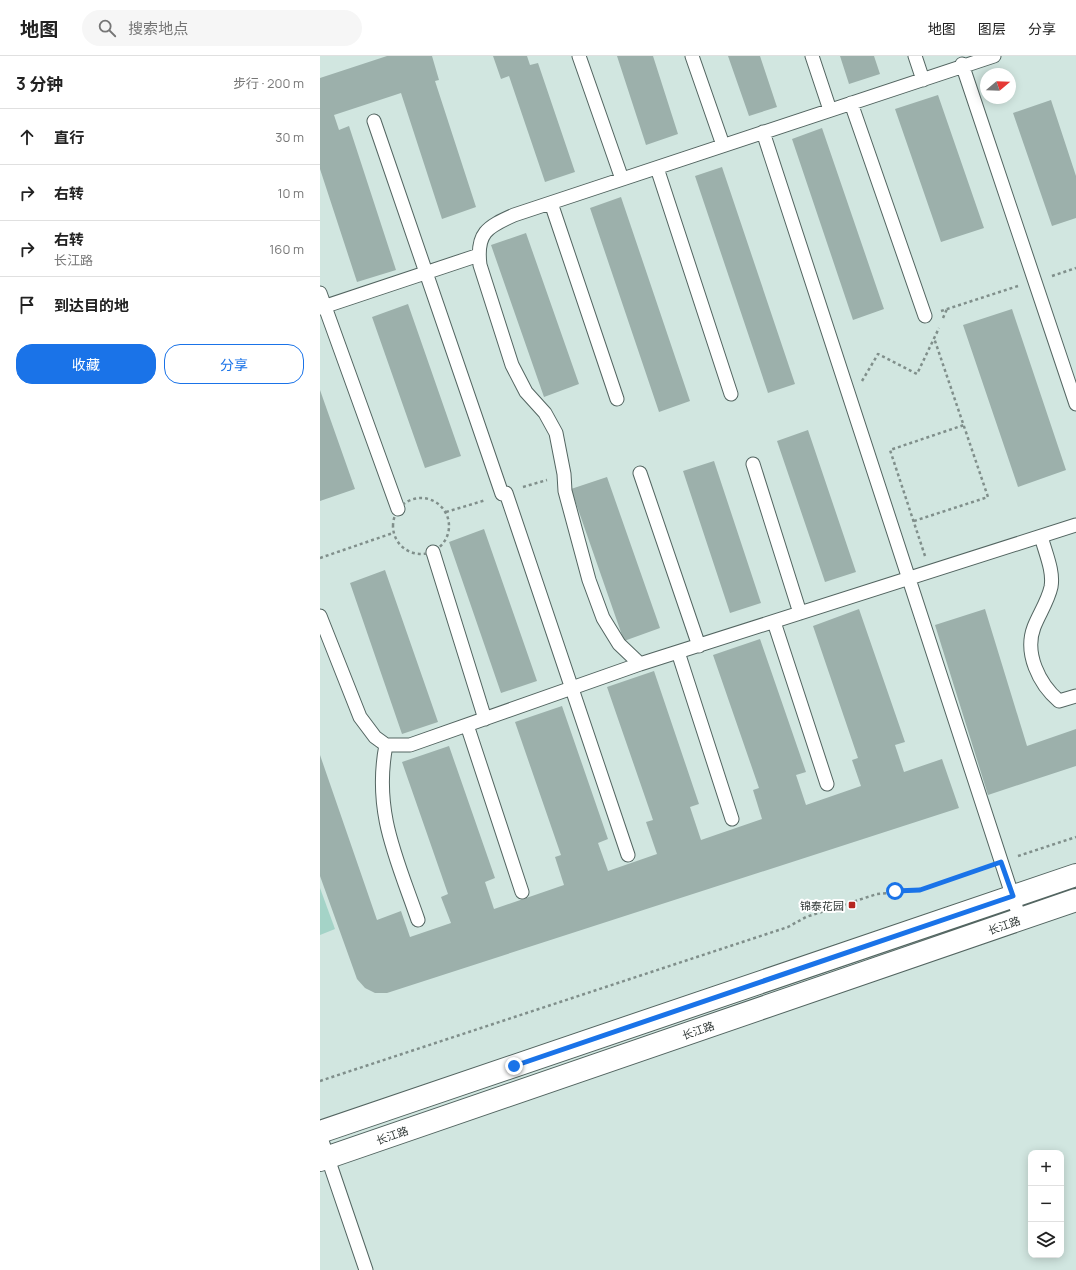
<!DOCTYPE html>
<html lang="zh">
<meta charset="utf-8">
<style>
:root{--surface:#fff;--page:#f6f6f6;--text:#222;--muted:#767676;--line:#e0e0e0;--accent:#1a73e8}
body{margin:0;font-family:Manrope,"Noto Sans SC",sans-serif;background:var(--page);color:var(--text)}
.controls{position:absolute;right:12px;bottom:12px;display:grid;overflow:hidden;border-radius:8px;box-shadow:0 2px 10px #0003}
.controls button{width:36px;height:36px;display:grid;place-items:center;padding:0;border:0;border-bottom:1px solid var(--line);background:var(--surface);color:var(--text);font:20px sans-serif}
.compass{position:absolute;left:660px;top:12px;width:36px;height:36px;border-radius:50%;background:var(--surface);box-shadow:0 2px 10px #0003;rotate:71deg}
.stop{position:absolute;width:12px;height:12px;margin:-9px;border:3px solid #1a73e8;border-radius:50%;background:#fff}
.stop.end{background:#1a73e8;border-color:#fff;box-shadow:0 1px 4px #0008}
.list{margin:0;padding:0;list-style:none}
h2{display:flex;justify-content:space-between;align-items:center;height:52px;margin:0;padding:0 16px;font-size:17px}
h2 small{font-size:13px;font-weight:400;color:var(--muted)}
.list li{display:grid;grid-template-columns:26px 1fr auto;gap:12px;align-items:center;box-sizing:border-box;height:56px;padding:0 16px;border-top:1px solid var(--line)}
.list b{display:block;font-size:15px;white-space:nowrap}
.list p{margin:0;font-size:13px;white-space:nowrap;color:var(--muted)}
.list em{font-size:13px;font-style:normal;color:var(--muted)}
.actions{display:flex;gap:8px;padding:12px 16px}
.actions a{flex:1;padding:9px 0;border:1px solid var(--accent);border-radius:16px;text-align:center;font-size:14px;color:var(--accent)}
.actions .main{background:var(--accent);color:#fff}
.icon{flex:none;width:22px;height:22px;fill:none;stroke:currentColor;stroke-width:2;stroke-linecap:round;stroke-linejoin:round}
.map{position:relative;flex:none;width:756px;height:1214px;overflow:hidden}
header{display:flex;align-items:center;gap:24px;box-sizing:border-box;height:56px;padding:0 20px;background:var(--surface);border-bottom:1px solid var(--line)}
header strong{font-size:19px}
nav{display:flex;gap:22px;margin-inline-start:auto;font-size:14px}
.search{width:280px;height:36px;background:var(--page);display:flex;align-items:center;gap:10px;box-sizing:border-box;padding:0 14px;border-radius:22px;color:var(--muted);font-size:15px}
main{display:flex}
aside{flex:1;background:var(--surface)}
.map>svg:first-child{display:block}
</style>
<header>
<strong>地图</strong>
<div class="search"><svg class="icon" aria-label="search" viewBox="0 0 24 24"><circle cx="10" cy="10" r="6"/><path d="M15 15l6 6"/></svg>搜索地点</div>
<nav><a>地图</a><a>图层</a><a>分享</a></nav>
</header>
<main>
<aside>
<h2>3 分钟<small>步行 · 200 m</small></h2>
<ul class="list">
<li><svg class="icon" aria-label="ahead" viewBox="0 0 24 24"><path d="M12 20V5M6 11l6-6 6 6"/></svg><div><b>直行</b></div><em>30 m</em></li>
<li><svg class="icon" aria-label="right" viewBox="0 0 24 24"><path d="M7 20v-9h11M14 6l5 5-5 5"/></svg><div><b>右转</b></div><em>10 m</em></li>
<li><svg class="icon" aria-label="right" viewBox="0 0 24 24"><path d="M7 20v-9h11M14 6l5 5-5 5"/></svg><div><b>右转</b><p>长江路</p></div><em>160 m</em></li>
<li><svg class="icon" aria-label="arrive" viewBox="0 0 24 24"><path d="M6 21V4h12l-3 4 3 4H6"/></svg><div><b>到达目的地</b></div></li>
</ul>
<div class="actions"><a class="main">收藏</a><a>分享</a></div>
</aside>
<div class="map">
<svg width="756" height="1214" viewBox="0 0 756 1214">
<rect width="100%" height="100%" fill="#d1e6e0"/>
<path fill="#a4d3c7" d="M0,832L15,873L0,879Z"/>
<path fill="#9cb0ab" d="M67,0H112L119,24L115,25L156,151L122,163L81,37L14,59L19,74L29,70L76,214L37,226L0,113V22Z
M173,0H207L210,9L218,7L255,116L225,126L189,20L181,23Z
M297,0H333L358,78L326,89Z
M408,0H440L457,51L429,60Z
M520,0H554L560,18L529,28Z
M618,39L664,172L621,186L575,53Z
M731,44L756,120V162L732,170L693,57Z
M502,72L564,253L533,264L472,83Z
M402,111L475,328L448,337L375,120Z
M301,141L370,345L339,356L270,152Z
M206,177L259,328L224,341L171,189Z
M88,248L141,400L105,412L52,261Z
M692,253L746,414L698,431L643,269Z
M0,334L35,433L0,445Z
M488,374L536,516L505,526L457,385Z
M394,405L441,547L410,557L363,415Z
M287,421L340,572L304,585L251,433Z
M164,473L217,625L181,637L129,486Z
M65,514L118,666L82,678L30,527Z
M539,553L585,686L575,689L584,716L622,703L639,752L67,937H55L45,932L37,923L0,820V699L57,864L81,855L90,881L131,867L121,841L128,838L82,706L129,690L175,822L165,826L174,853L244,829L235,801L241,799L195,666L242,650L288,783L278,787L288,815L337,798L326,766L333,764L287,631L334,615L379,748L370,751L381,784L442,763L433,734L439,732L393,599L440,583L486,716L476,719L486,749L541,730L532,704L538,702L493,570Z
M665,553L707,690L756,673V710L668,739L615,569Z"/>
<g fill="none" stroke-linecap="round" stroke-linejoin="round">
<g stroke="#536561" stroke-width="15">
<path id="lane" d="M259,0L302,123
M372,0L403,89
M492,0L510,54
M595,0L603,24
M642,8L756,348
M531,47L605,260
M54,65L182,438
M443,76L700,863
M337,112L411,338
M231,147L297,343
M0,237L78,453
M0,252L159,199
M433,408L480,557
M320,417L379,590
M186,437L308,799
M721,480C725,496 734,515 731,531C728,545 719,558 714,571C704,597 719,628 739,645L756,640
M113,496L165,663
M0,560L40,661L55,681L66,689H90L320,608L756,469
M454,566L507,728
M358,596L412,763
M320,608L299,588L283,562L269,524L245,435L244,418L236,377L225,357L206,336L192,309L160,209C156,177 167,171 194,159L674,0
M147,669L202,836
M66,689C53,756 77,803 98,864
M0,1079L46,1214"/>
</g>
<g stroke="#536561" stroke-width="24">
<path id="secondary" d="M0,1076L756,819
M0,1104L756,844"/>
</g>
<path stroke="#808f8b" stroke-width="2.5" stroke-dasharray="3 3" stroke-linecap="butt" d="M732,220L756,212
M621,255L698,230
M623,262L627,253
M542,325L558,298L597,318L619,272
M203,431L227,424
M73 470a28 28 0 1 1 56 0a28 28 0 1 1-56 0Z
M126,456L166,444
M594,465L668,441L614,282
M605,500L570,394L644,369
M0,502L73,477
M698,800L756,781
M0,1025L468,871L486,861L557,838L600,834L665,812"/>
<use href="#lane" stroke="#fff" stroke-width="13"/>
<use href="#secondary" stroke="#fff" stroke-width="22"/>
</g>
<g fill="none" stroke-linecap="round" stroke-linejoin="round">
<path stroke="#1a73e8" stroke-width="5" d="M194,1010L693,840L681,806L600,834L575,835"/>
</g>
<rect fill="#b5261f" stroke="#fff" stroke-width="1.5" x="528" y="845" width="8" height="8" rx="2"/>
<g text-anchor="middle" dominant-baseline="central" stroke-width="4" stroke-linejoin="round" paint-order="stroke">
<g font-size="11" fill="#2f3735" stroke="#fff" text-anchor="end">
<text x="524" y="849">锦泰花园</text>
</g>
<g font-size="11" fill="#2f3735" stroke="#fff">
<text transform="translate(684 869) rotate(-19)">长江路</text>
<text transform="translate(378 974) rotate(-19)">长江路</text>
<text transform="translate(72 1079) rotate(-19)">长江路</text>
</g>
</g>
</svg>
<div class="controls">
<button>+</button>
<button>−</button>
<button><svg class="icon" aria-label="layers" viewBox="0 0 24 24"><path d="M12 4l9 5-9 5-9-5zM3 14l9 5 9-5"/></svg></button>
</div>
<svg class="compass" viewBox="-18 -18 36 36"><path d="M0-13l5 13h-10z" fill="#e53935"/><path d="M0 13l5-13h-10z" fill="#767676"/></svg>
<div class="stop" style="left:575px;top:835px"></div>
<div class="stop end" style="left:194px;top:1010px"></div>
</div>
</main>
